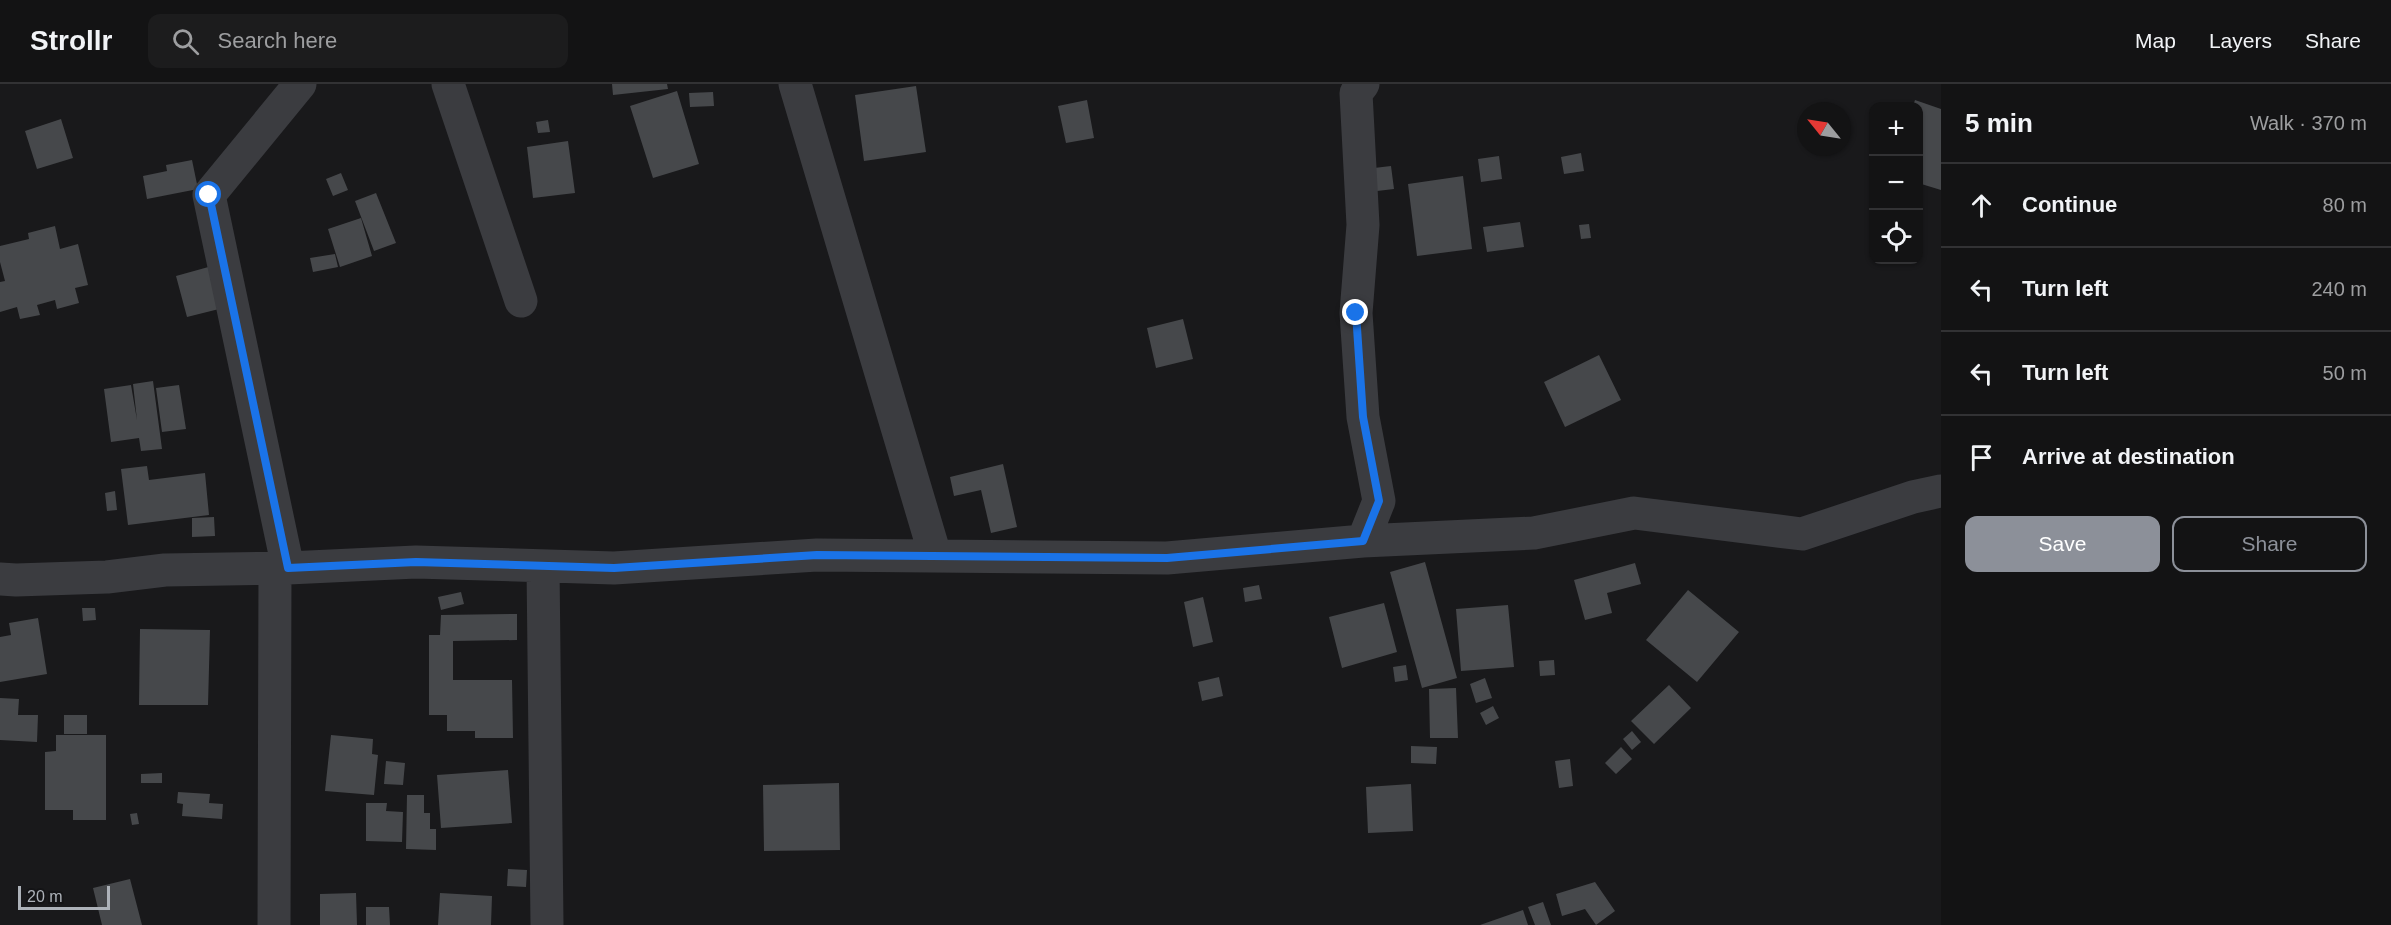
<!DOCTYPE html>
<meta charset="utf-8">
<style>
:root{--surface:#131314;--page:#1c1c1d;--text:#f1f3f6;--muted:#9d9ea0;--line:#323234;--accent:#8c9099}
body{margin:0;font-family:Helvetica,sans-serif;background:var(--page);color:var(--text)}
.controls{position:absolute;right:18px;top:18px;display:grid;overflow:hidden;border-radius:12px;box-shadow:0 2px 4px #0004}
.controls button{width:54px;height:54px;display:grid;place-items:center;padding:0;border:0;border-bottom:2px solid var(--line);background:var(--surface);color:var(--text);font:30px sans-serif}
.compass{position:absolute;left:1797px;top:18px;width:54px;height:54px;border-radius:50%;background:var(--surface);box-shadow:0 2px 4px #0004;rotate:300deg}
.scale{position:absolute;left:18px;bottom:15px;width:92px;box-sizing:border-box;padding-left:6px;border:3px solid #adb2b9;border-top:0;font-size:16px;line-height:21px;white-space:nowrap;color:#adb2b9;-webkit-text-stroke:4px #141416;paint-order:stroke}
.stop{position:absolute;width:18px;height:18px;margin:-14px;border:4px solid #1a73e8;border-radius:50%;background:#fff}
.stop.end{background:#1a73e8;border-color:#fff;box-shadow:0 2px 6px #0008}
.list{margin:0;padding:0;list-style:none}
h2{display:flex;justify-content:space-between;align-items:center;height:78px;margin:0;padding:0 24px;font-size:26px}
h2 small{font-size:20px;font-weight:400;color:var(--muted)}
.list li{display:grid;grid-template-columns:39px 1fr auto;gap:18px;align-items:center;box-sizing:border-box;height:84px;padding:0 24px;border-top:2px solid var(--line)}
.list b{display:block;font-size:22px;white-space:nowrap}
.list em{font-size:20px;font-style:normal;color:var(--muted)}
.actions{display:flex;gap:12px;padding:18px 24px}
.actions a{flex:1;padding:14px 0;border:2px solid var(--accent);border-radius:12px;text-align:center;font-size:21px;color:var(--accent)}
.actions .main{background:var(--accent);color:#fff}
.icon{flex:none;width:33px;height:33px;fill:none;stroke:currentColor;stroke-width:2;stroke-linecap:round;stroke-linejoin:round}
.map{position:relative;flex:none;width:1941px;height:841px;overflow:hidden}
header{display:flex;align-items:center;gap:36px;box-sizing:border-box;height:84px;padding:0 30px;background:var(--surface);border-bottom:2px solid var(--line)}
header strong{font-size:28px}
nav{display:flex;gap:33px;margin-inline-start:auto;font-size:21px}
.search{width:420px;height:54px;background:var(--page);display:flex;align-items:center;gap:15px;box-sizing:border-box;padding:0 21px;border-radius:12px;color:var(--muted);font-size:22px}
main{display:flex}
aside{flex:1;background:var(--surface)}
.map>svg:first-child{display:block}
</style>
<header>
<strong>Strollr</strong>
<div class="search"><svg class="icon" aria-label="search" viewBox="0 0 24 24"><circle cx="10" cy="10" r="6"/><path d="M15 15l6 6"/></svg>Search here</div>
<nav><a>Map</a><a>Layers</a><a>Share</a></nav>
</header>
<main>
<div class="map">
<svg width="1941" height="841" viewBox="0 0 1941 841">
<rect width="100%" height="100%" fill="#19191b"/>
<path fill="#46484b" d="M612,0H667L668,5L613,11Z
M916,2L926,68L864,77L855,11Z
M677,7L699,80L653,94L630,22Z
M713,8L714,22L690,23L689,9Z
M1087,16L1094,54L1066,59L1058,22Z
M1915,16L1941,25V106L1918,99V22H1913Z
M61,35L73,74L37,85L25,47Z
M548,36L550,48L538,49L536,38Z
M568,57L575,109L533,114L527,63Z
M1581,69L1584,87L1564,90L1561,73Z
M1499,72L1502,95L1481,98L1478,75Z
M192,76L198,105L147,115L143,92L167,87L166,81Z
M1391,82L1394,105L1377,107L1374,84Z
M341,89L348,106L333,112L326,95Z
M1463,92L1472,165L1417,172L1408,100Z
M376,109L396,159L374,167L355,117Z
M361,134L372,172L340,183L328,145Z
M1520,138L1524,163L1487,168L1483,143Z
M1589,140L1591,154L1581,155L1579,141Z
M55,142L60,165L78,160L88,201L75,204L79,219L57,225L55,216L37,221L40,231L20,235L17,223L0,228V198L5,197L0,178V162L29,155L28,149Z
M335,170L338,183L313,188L310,174Z
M212,182L223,224L187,233L176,192Z
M1183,235L1193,275L1156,284L1147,244Z
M1599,271L1621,316L1565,343L1544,298Z
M153,297L162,365L141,367L139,354L111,358L104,305L131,301L137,336L133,300Z
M179,301L186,345L162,348L156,304Z
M1003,380L1017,443L991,449L981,406L954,412L950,393Z
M147,382L149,396L205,389L209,431L128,441L121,385Z
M115,407L117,426L107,427L105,409Z
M214,433L215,452L192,453V434Z
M1425,478L1457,594L1422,604L1390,488Z
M1635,479L1641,500L1607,509L1612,529L1585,536L1574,496Z
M1259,501L1262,515L1245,518L1243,504Z
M1688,506L1739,548L1697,598L1646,556Z
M461,508L464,520L441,526L438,513Z
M1203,513L1213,558L1193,563L1184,518Z
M1384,519L1397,568L1342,584L1329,533Z
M1508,521L1514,583L1461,587L1456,525Z
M82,524H95L96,536L83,537Z
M517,530V556L453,557V596H512L513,654H475V647H447V631H429V551H440L441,531Z
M38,534L47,590L0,598V553L11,551L9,539Z
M140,545L210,546L208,621H139Z
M1554,576L1555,591L1540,592L1539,577Z
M1406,581L1408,596L1395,598L1393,583Z
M1219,593L1223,612L1202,617L1198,598Z
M1485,594L1492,614L1476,619L1470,600Z
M1669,601L1691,624L1654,660L1631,637Z
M1456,604L1458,654H1430L1429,605Z
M0,614L19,615L18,631H38L37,658L0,656Z
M1493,622L1499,634L1486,641L1480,629Z
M64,631H87V650H64Z
M1632,647L1641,658L1632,666L1623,655Z
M56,651H106V736H73V726H45V668L56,667Z
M331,651L373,655L372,670L378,671L374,711L325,707Z
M1411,662L1437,663L1436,680L1411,679Z
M1621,663L1632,675L1616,690L1605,679Z
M1570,675L1573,702L1559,704L1555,677Z
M386,677L405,679L403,701L384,700Z
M508,686L512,739L441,744L437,691Z
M162,689V699H141V690Z
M839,699L840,766L764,767L763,701Z
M1411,700L1413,747L1368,749L1366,703Z
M178,708L210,710L209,719L223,720L222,735L182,732L183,720L177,719Z
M407,711H424V729H430V745H436V766L406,765Z
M366,719H387L386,727L403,728L402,758L366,757Z
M137,729L139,740L132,741L130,730Z
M508,785L527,786L526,803L507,802Z
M130,795L142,841H102L93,804Z
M1595,798L1615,827L1596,841L1585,825L1562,832L1556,810Z
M356,809L357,841H320V810Z
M440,809L492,812L491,841H438Z
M1543,818L1551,841H1535L1528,823Z
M366,823H389L390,841H366Z
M1523,826L1528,841H1480Z"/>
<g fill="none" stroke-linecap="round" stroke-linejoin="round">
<path stroke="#3b3c40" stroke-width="33" d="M448,0L521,217
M795,0L935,471
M1363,457L1379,417L1363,333L1356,229L1363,141L1356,9L1363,0
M543,482L547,841
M288,484L209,111L300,0
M0,495L16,496L107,493L165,486L288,484L416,478L614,484L817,471L1167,474L1363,457L1534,449L1634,429L1802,450L1913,413L1941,407
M274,841L275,484"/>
</g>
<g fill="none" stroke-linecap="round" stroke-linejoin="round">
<path stroke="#1a73e8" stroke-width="8" d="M209,111L288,484L416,478L614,484L817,471L1167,474L1363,457L1379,417L1363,333L1356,229"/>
</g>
</svg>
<div class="controls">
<button>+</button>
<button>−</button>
<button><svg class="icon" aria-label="locate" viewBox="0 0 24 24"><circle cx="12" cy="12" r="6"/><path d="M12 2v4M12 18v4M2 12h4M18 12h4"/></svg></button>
</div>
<svg class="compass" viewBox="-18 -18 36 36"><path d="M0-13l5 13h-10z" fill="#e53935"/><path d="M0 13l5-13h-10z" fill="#9d9ea0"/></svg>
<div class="scale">20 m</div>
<div class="stop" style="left:209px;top:111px"></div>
<div class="stop end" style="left:1356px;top:229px"></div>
</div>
<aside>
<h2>5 min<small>Walk · 370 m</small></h2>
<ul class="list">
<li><svg class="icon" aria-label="ahead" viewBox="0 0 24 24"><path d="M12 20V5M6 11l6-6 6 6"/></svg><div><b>Continue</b></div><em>80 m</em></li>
<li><svg class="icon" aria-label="left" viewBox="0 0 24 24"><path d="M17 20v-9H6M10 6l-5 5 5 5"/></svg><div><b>Turn left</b></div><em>240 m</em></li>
<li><svg class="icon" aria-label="left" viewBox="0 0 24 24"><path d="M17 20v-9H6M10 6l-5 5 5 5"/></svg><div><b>Turn left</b></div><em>50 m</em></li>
<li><svg class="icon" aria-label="arrive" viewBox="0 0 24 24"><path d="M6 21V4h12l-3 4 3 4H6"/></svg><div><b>Arrive at destination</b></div></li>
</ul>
<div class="actions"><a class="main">Save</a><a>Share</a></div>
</aside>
</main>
